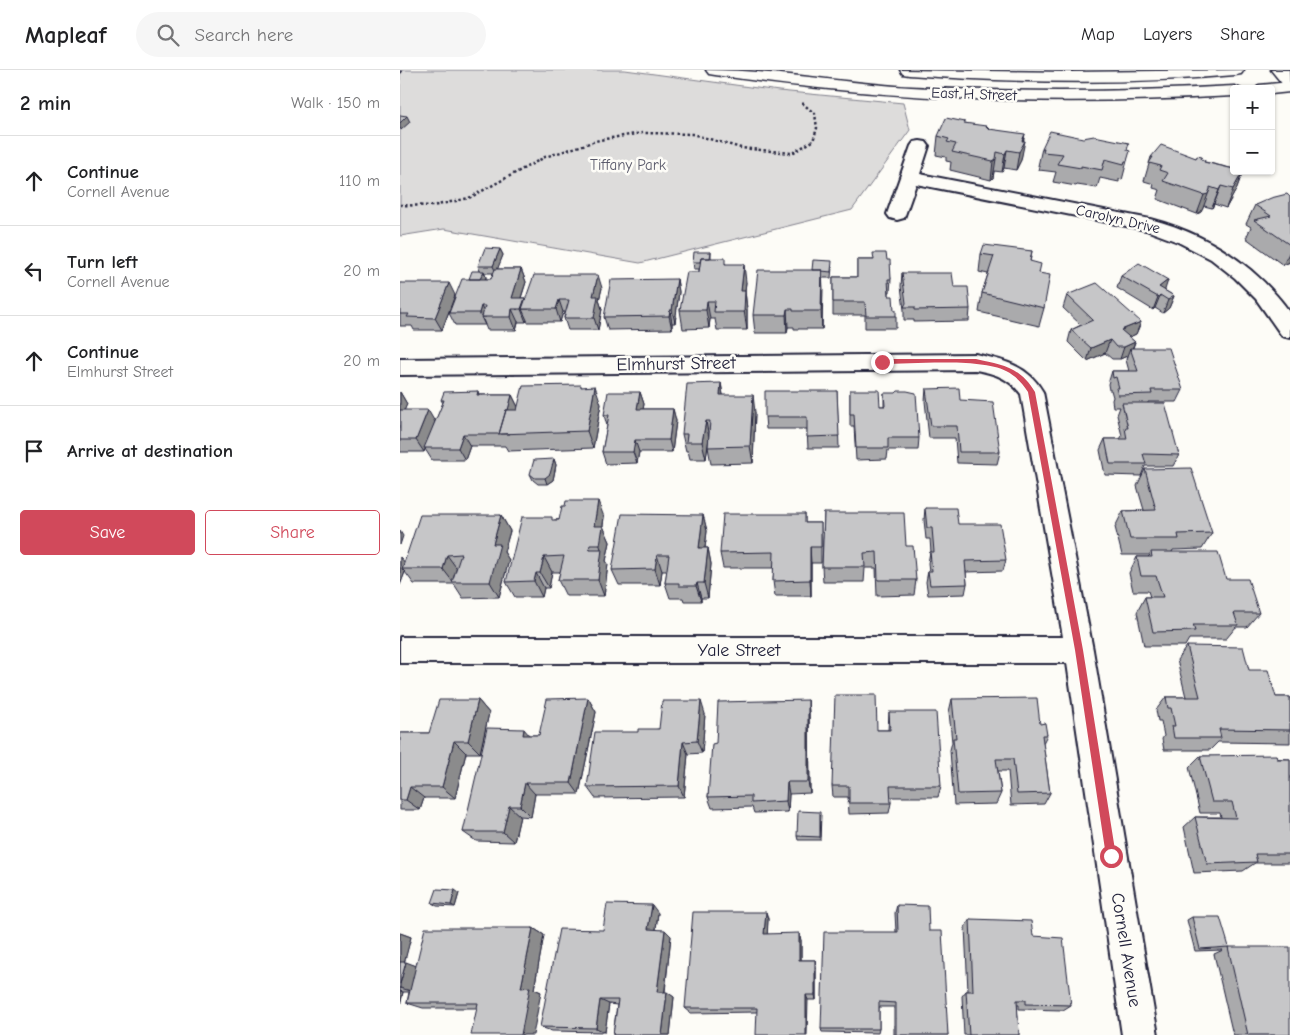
<!DOCTYPE html>
<meta charset="utf-8">
<style>
:root{--surface:#fff;--page:#f6f6f6;--text:#202124;--muted:#757577;--line:#e0e0e0;--accent:#d1495b}
body{margin:0;font-family:"Comic Neue",sans-serif;background:var(--page);color:var(--text)}
.controls{position:absolute;right:15px;top:15px;display:grid;overflow:hidden;border-radius:5px;box-shadow:0 1px 4px #0004}
.controls button{width:45px;height:45px;display:grid;place-items:center;padding:0;border:0;border-bottom:1px solid var(--line);background:var(--surface);color:var(--text);font:25px sans-serif}
.stop{position:absolute;width:15px;height:15px;margin:-11px;border:4px solid #d1495b;border-radius:50%;background:#fff}
.stop.end{background:#d1495b;border-color:#fff;box-shadow:0 1px 5px #0008}
.list{margin:0;padding:0;list-style:none}
h2{display:flex;justify-content:space-between;align-items:center;height:65px;margin:0;padding:0 20px;font-size:21px}
h2 small{font-size:16px;font-weight:400;color:var(--muted)}
.list li{display:grid;grid-template-columns:32px 1fr auto;gap:15px;align-items:center;box-sizing:border-box;height:90px;padding:0 20px;border-top:1px solid var(--line)}
.list b{display:block;font-size:19px;white-space:nowrap}
.list p{margin:0;font-size:16px;white-space:nowrap;color:var(--muted)}
.list em{font-size:16px;font-style:normal;color:var(--muted)}
.actions{display:flex;gap:10px;padding:15px 20px}
.actions a{flex:1;padding:11px 0;border:1px solid var(--accent);border-radius:5px;text-align:center;font-size:18px;color:var(--accent)}
.actions .main{background:var(--accent);color:#fff}
.icon{flex:none;width:28px;height:28px;fill:none;stroke:currentColor;stroke-width:2;stroke-linecap:round;stroke-linejoin:round}
.map{position:relative;flex:none;width:890px;height:965px;overflow:hidden}
header{display:flex;align-items:center;gap:30px;box-sizing:border-box;height:70px;padding:0 25px;background:var(--surface);border-bottom:1px solid var(--line)}
header strong{font-size:24px}
nav{display:flex;gap:28px;margin-inline-start:auto;font-size:18px}
.search{width:350px;height:45px;background:var(--page);display:flex;align-items:center;gap:12px;box-sizing:border-box;padding:0 18px;border-radius:28px;color:var(--muted);font-size:19px}
main{display:flex}
aside{flex:1;background:var(--surface)}
.map>svg:first-child{display:block}
</style>
<header>
<strong>Mapleaf</strong>
<div class="search"><svg class="icon" aria-label="search" viewBox="0 0 24 24"><circle cx="10" cy="10" r="6"/><path d="M15 15l6 6"/></svg>Search here</div>
<nav><a>Map</a><a>Layers</a><a>Share</a></nav>
</header>
<main>
<aside>
<h2>2 min<small>Walk · 150 m</small></h2>
<ul class="list">
<li><svg class="icon" aria-label="ahead" viewBox="0 0 24 24"><path d="M12 20V5M6 11l6-6 6 6"/></svg><div><b>Continue</b><p>Cornell Avenue</p></div><em>110 m</em></li>
<li><svg class="icon" aria-label="left" viewBox="0 0 24 24"><path d="M17 20v-9H6M10 6l-5 5 5 5"/></svg><div><b>Turn left</b><p>Cornell Avenue</p></div><em>20 m</em></li>
<li><svg class="icon" aria-label="ahead" viewBox="0 0 24 24"><path d="M12 20V5M6 11l6-6 6 6"/></svg><div><b>Continue</b><p>Elmhurst Street</p></div><em>20 m</em></li>
<li><svg class="icon" aria-label="arrive" viewBox="0 0 24 24"><path d="M6 21V4h12l-3 4 3 4H6"/></svg><div><b>Arrive at destination</b></div></li>
</ul>
<div class="actions"><a class="main">Save</a><a>Share</a></div>
</aside>
<div class="map">
<svg width="890" height="965" viewBox="0 0 890 965">
<rect width="100%" height="100%" fill="#fdfcf7"/>
<filter id="ink" filterUnits="userSpaceOnUse"><feTurbulence type="fractalNoise" baseFrequency=".02" numOctaves="2"/><feDisplacementMap in="SourceGraphic" scale="10" xChannelSelector="R" yChannelSelector="G"/><feConvolveMatrix kernelMatrix="1 2 1 2 8 2 1 2 1" color-interpolation-filters="sRGB"/></filter>
<g filter="url(#ink)">
<path fill="#dddcdb" stroke="#807f8b" d="M0,0H225L379,21L503,33L510,60L452,140L240,193L44,159L0,166Z"/>
<g fill="none" stroke-linecap="round" stroke-linejoin="round">
<g stroke="#22223b" stroke-width="4">
<path id="street" d="M520,71L526,72L529,76L520,104L750,149C800,162 843,187 877,226C881,231 889,239 890,245C890,252 890,261 890,268L882,266L856,229L835,208L811,189L778,172L746,160L516,114L504,148L497,150L490,148L487,144L511,76L514,72Z
M575,284C603,290 628,295 643,322L693,580L758,965H722L667,593H0V567H663L621,324C609,308 594,303 575,300L0,305V289Z"/>
</g>
<g stroke="#22223b" stroke-width="3">
<path id="secondary" d="M871,0H889L890,17L884,16Z"/>
</g>
<g stroke="#22223b" stroke-width="3">
<path id="primary" d="M306,0C375,0 443,13 511,17C619,23 726,22 834,16L841,19H834V26C656,36 491,31 315,5L309,4Z
M500,0L672,2L844,0L841,4L835,5C726,15 618,13 509,5L503,4Z
M890,12V22L871,24V19H856L859,15Z"/>
</g>
<path stroke="#22223b" stroke-width="2.5" stroke-dasharray="2.5 2.5" stroke-linecap="butt" d="M0,3L3,0
M0,135L33,136L69,128L145,87L199,70L242,63L292,64L341,78L392,83L413,71L417,58L415,44L401,32"/>
<use href="#street" fill="#fdfcf7" fill-rule="evenodd"/>
<use href="#secondary" fill="#fdfcf7" fill-rule="evenodd"/>
<use href="#primary" fill="#fdfcf7" fill-rule="evenodd"/>
</g>
<path fill="#aaaaac" stroke="#22223b" fill-rule="evenodd" d="M565,53L589,59L624,71L621,90L616,100L604,98L602,102L594,101L593,108L591,110L550,100L551,92L546,91V87L536,85L538,66Z
M642,78L727,80V91L722,110L719,109V112L700,108L697,118L677,115L676,116L653,112L656,102L639,100L640,96H638Z
M751,87L796,88L801,89L805,92L843,101L836,120L826,138L814,134L812,138L804,136L801,142L797,144L757,129L760,120L753,118L754,114L744,111Z
M890,127V192L883,195L846,168L851,157L846,154L855,135Z
M100,179L103,185L97,199H121L126,212L121,228H125V230L202,218L199,230L202,239L198,260H168L164,248L165,242H163L160,252H127V250L126,252H118L116,260H87L85,255H55L49,243L69,209L80,201L78,196ZM84,203H93L91,209H86V207Z
M632,181L630,192L639,203L644,238L639,256L579,242L582,223L588,204L579,202L581,184Z
M311,182V188L326,194L346,212L345,221L347,239V260H317L315,249H310L309,258L283,259L280,240L299,202V199H294L293,192Z
M457,190H487L491,209L490,222H489V226L496,246V258H465V245H433V207H457Z
M432,197L431,208H422V259H394V257H388L387,263H355L353,245L412,200Z
M502,203L554,217L570,239L569,251L514,252V250H504V240L501,216Z
M721,206L768,210L764,220L774,226L769,238L763,243L755,238L753,240L717,218Z
M277,209L279,222L275,253H272V259L208,260L204,247Z
M0,213L55,225L42,260H14L12,256H0Z
M667,225L741,252L736,264L729,267L735,272L733,278L783,320L777,332H748V333L779,385L773,396H745L741,406L705,405L700,380L705,369H720L722,366L717,345L720,337H713L712,330L713,327L711,320H709L708,314L712,301H729L726,290L727,286L720,289H712L705,283L687,291L668,272L671,260L681,255L663,238Z
M321,313L323,325L355,342L353,393L311,394L308,377V373L306,389H290L288,381H286L282,364Z
M182,317L201,334L193,378L108,381L105,376H70L65,390H32L25,379L24,382H0V322L7,334L4,340L35,352L43,333L41,330L78,321L79,325H112L118,337Z
M526,319L560,330L600,382L597,394L557,393L555,368H529L525,331Z
M450,320L480,336H484V323L519,368L518,380H488L487,389L456,390L454,356H450Z
M437,321L439,378H408L407,359H366L365,347Z
M240,322L244,334L243,339H273L276,351L272,382H239L237,393L206,394L202,382L207,356L204,345Z
M154,389L156,395L153,410L147,414H138L133,410L130,404Z
M745,399L812,463L802,479L773,480L772,482L826,509L859,543L847,557H836L826,569H789L785,576H744L737,542L745,527H750L748,521H733L729,503L737,487H748L750,485H722L715,457L723,441L744,440L737,416Z
M525,438L558,454L606,490L603,501L566,502L567,514L565,524L528,525L526,512L528,501H529L528,493L530,482H531L530,469H526L524,450Z
M424,443L506,476L516,510L514,525L477,526L476,498H465L464,512H423L422,497Z
M405,444V453H421V493H411V526H375L373,511L374,498H323L320,483Z
M101,445L110,461L104,482L109,490L99,527L63,528L54,514H14L5,502L0,515V487L4,492Z
M303,445L307,461L305,478H308L311,494L308,528H301V531H284L283,528H270L265,513L267,501H262L260,515H219L212,500Z
M204,447L203,456L210,472L206,491L208,494L204,526H166L158,510L160,502H152L149,518H144L142,527H115L106,512L154,450Z
M787,576L849,600L876,627H890V673L818,672L810,680H764L762,669L764,666L761,651H758L756,640L766,627H786L777,590Z
M188,628L196,642L179,724H135L131,747L120,746L114,772L76,771L63,762L129,665H139Z
M552,629L640,654L647,665L643,673L650,723L644,734L611,735L608,701H598L601,723L596,734L554,735L550,680L552,672L549,642Z
M78,630L89,643L80,683H66L55,728H24L20,740H0V663H29Z
M408,630L409,643L410,723L389,724L388,742L354,743L352,737L312,738L308,727L316,673Z
M489,642L541,716L538,727H490L491,733L489,743L449,744L448,727H433L432,716L477,660H488Z
M305,644L302,683L288,684L284,727L195,728L187,717L238,662L259,659Z
M800,686L890,689V793H855L843,801L794,803L784,757L795,747H821L820,743H800L789,697Z
M421,745L420,770H398L397,766Z
M59,823L55,837L37,836L32,833Z
M497,835L529,861L548,965H494V937H479V959L478,963L422,962L421,959L496,862L495,843Z
M366,842L368,849L367,864L401,870V890H415L416,896V930H408L356,942L291,943L285,938Z
M258,843L256,859L271,866L265,922L274,927L270,965H213L217,935L209,934L205,962L152,961L140,957L203,860Z
M792,847L829,877L890,965H833L814,884L823,880L795,881L787,850Z
M570,849L633,866L671,935L663,940L619,939V935H617L619,965H564L562,926L566,921H568L565,857Z
M133,858L144,865L134,919L141,922L77,938H23L7,933L9,922H3L0,936V863L11,867L4,892L16,896Z"/>
<path fill="#8b8b8c" stroke="#22223b" d="M7,46L10,52L1,60L0,57V53Z
M625,64L623,74L625,71L621,90L616,100L619,82Z
M607,80L604,98L602,102L605,84Z
M596,89L593,108L591,110L593,91Z
M843,101L836,120L826,138L833,119Z
M821,116L814,134L812,138L819,120Z
M810,119L803,138L801,142L797,144L804,125Z
M100,179L103,185L96,203L93,196Z
M890,181V192L883,195Z
M344,194L346,212L345,221L347,239V260L341,221Z
M121,199L126,212L117,240L112,228Z
M422,200L423,219L422,259L421,241Z
M84,201L86,207L82,218L79,211Z
M198,205L202,218L199,230L202,239L198,260L194,248L193,226Z
M277,209L279,222L275,253L272,240Z
M768,210L764,223L760,226L755,238L753,240L758,227L759,217Z
M49,213L55,225L42,260L35,248Z
M774,226L769,238L763,243L768,230Z
M125,228L129,239H122L127,250L126,252L121,239Z
M159,230L163,242L160,252L156,239Z
M307,231L310,249L309,258L306,240Z
M81,236L86,247H82L85,255L79,243Z
M112,239L118,252L116,260L111,247Z
M387,239L388,257L387,263L386,245Z
M270,240L272,253V259L269,246Z
M741,252L736,264L717,273L721,260Z
M710,270L705,283L687,291L691,278Z
M735,272L731,281L730,278L727,286L720,289L724,277Z
M321,313L324,331L320,325Z
M195,316L201,334L193,378L187,361Z
M0,322L7,334L0,351Z
M240,322L244,334L241,351L237,339Z
M112,325L118,337L110,364H101Z
M353,325L355,342L353,393L350,376Z
M273,339L276,351L272,382L269,370Z
M28,340L35,352L24,382L16,370Z
M306,351L309,368L306,389L302,372Z
M63,364L70,376L65,390L58,378Z
M235,370L239,382L237,393L233,382Z
M154,389L156,395L153,410L147,414L145,408Z
M198,431L204,447L202,462L203,456L210,472L206,491L208,494L204,526L198,510L201,479L194,456Z
M101,445L110,461L104,482L109,490L99,527L90,512L93,474Z
M303,445L307,461L303,494L299,478Z
M0,461L3,466L0,475Z
M410,477L411,493V526L410,510Z
M308,478L311,494L308,528L304,513Z
M47,485L58,500L53,512L43,499Z
M257,485L262,501L260,515L255,499Z
M0,487L7,495L2,499L5,502L0,515Z
M144,487L152,502L149,518L140,503Z
M136,503L144,518L142,527L134,511Z
M297,513L301,528V531L296,516Z
M188,628L196,642L179,724L171,713Z
M78,630L89,643L80,683L68,671Z
M408,630L409,643L410,723L408,712Z
M301,631L305,644L302,683L297,671Z
M124,659L134,671L123,665Z
M54,671L66,683L55,728L42,717Z
M283,672L288,684L284,727L279,716Z
M387,712L389,724L388,742L386,731Z
M125,713L135,724L131,747L120,736Z
M10,717L24,728L20,740L6,730Z
M109,736L120,746L114,772L103,762Z
M55,820L59,823L55,837L51,835Z
M252,835L258,843L255,866L248,859Z
M366,842L368,849L367,871L364,864Z
M133,858L144,865L134,919L141,922L133,965H121V918Z
M265,860L271,866L264,927L257,922Z
M0,863L11,867L3,898L0,897Z
M399,863L401,870V896L399,890Z
M415,890L416,896V930L415,925Z
M6,892L22,898L15,922L0,918V914Z
M0,921L3,922L0,936Z
M267,922L274,927L270,965H262Z
M406,925L408,930L407,965H406Z
M200,930L209,934L205,962L196,958Z"/>
<path fill="#c6c6c8" stroke="#22223b" d="M0,45L7,46L0,53Z
M546,48L565,52L564,53L586,56L589,59L625,64L622,71H625L619,82L607,80L605,84L597,82L596,89L593,91L552,82L556,74L547,72L549,69L538,66Z
M650,61L683,68L694,66L729,73L727,80L730,81L727,91H725L724,94L705,89L702,100L681,96V98L657,94L663,84L643,82L644,78H642Z
M761,75L796,88L797,86L802,87L801,89L805,90L804,92L834,99V101H843L833,119L821,116L819,120L810,117V119L808,124L804,125L763,111L768,103L759,100L761,96L749,93L753,87H751Z
M887,124L890,127V175L854,150L871,146L855,135L871,128Z
M584,175L632,181L630,191L641,194L639,203L650,205L644,238L582,223L594,186L581,184Z
M85,178L100,179L93,196H78Z
M294,182H311L310,188H301L300,192H293Z
M473,183H486L487,190H490L491,209H488L489,226H493L494,240H496V246H466L465,232H433V207H457V190H474Z
M301,188H325V194H344L341,221H345L344,242H314L315,231H307L306,240H280L287,202H299Z
M413,190L432,191L431,202L422,201V200H412Z
M739,193L768,210L759,217L774,226L768,230L760,225L758,227L721,206Z
M95,199H121L112,228H125L121,239H112L111,247H82L85,236H81L79,243H49L62,209H91Z
M358,200H422L421,241H393V239H387L386,245H353Z
M72,201H84L80,209H69Z
M502,203H552L554,217H568L570,239L515,240V237H504L506,233Z
M134,205H198L193,226H198L194,248H164L169,230H159L156,239H122Z
M277,209L272,240H270L269,246L204,247L211,210Z
M0,213H49L35,248L7,247L9,244H0Z
M697,213L741,252L721,260L735,272L724,277H716L710,270L691,278L671,260L693,250L667,225Z
M730,278H769L783,320H751L752,324L718,325L716,318H719L716,307L713,308L712,301H738Z
M321,313L320,325H353L350,376L308,377L310,351H306L302,372H286L287,364H282L287,314Z
M181,315V317L195,316L187,361L99,364L106,340H117L123,316Z
M559,318L560,330L593,332L600,382H559L557,356H531L526,319Z
M450,320H479L480,336H485L484,323H496L498,321H507L516,323L519,368H488V378H456L454,344H450Z
M78,321L77,325H112L108,340H106L99,364H63L58,378H24L44,330H41L44,322Z
M365,321H437L439,366L407,367V347H365Z
M208,322H240L237,339H273L269,370H235L233,382H202L209,345H204Z
M722,333H765L779,385L743,384L746,394H710L705,369H727L725,358H728Z
M0,340H28L16,370H0Z
M154,389L150,404L145,408H135L130,404L134,390Z
M791,398L812,463L778,464L779,469H730L723,441L756,440L745,399Z
M166,431H198L194,456H203L200,475H190L189,479H202L198,510H158L164,486L144,487L140,503H136L134,511L106,512L122,447H152V450H159L162,436H165Z
M525,438H556L558,454H600L606,490L565,491L567,514L530,515L528,501H532L530,482H534L532,458H527Z
M424,443H504L506,476H513L516,510H478L477,482L464,483L465,497H422Z
M222,444L303,445L299,478H308L304,513H297L296,516H279V513H265L269,485H257L255,499L212,500Z
M323,444H405V453H421V477H410V510L373,511L374,482L320,483Z
M20,445H101L93,474H100L90,512H52L61,484L47,485L43,499H2Z
M751,482H818L826,509H848L859,543H834L838,555H793L795,561L753,562L745,527H763L756,506H741L737,487H752Z
M787,576L843,577L849,600H868L876,627H890V660L819,659L821,668H774L772,656H775L771,638H768L766,627H800Z
M435,625H476L477,660H490L489,642H536L541,716H490L491,733H449V716H432Z
M188,628L171,713H125L120,736H109L103,762H63L87,658L124,659L123,665H139L147,629Z
M637,628L640,654L645,653L647,665H642L650,723L617,724L613,689H596L601,723L558,724L553,668H556L552,629Z
M39,630H78L68,671H54L42,717H10L6,730H0V663H29Z
M408,630V712H387L386,731L351,733V726L308,727L312,674L316,673L318,632Z
M262,631H301L297,671L283,672L279,716L187,717L195,662H238V659H259Z
M876,685L877,689H890V784H855L857,792L807,794L795,747L836,748L832,732H812L800,686Z
M398,741L420,742V767L397,766Z
M37,819L55,820L51,835L32,833Z
M207,834L252,835L248,859L265,860L257,922H267L262,965H213L218,930H200L196,958L140,957L159,859L203,860Z
M497,835L528,836L529,861H542L548,965H496V933L479,932V959H421L424,862H498Z
M293,842H366L364,864L399,863V890H415V925H406V965H356L357,938H285Z
M792,847H820L829,877L800,879Z
M570,849L631,851L633,866L663,868L671,935L626,934V930H617L619,965H569L566,921H573Z
M25,858H133L121,918L130,917L121,965H71L78,933H7Z
M828,877H890V965H848Z
M0,892H6L0,914Z"/>
</g>
<path fill="#d1495b" d="M576,289C603,295 620,297 635,322L683,580L716,786L711,792L706,786L675,580L628,322C622,313 616,306 606,301C580,288 513,294 482,294L479,292L482,289Z"/>
<g text-anchor="middle" dominant-baseline="central" stroke-width="5" stroke-linejoin="round" paint-order="stroke">
<g font-size="15" fill="#22223b" stroke="#fdfcf7">
<text transform="translate(574 24) rotate(2)">East H Street</text>
<text transform="translate(718 149) rotate(13)">Carolyn Drive</text>
</g>
<g font-size="15" fill="#5a5a6b" stroke="#fdfcf7">
<text x="228" y="95">Tiffany Park</text>
</g>
<g font-size="18" fill="#22223b" stroke="#fdfcf7">
<text transform="translate(276 294) rotate(-1)">Elmhurst Street</text>
<text x="339" y="580">Yale Street</text>
<text transform="translate(726 880) rotate(81)">Cornell Avenue</text>
</g>
</g>
</svg>
<div class="controls">
<button>+</button>
<button>−</button>
</div>
<div class="stop" style="left:711px;top:786px"></div>
<div class="stop end" style="left:482px;top:292px"></div>
</div>
</main>
